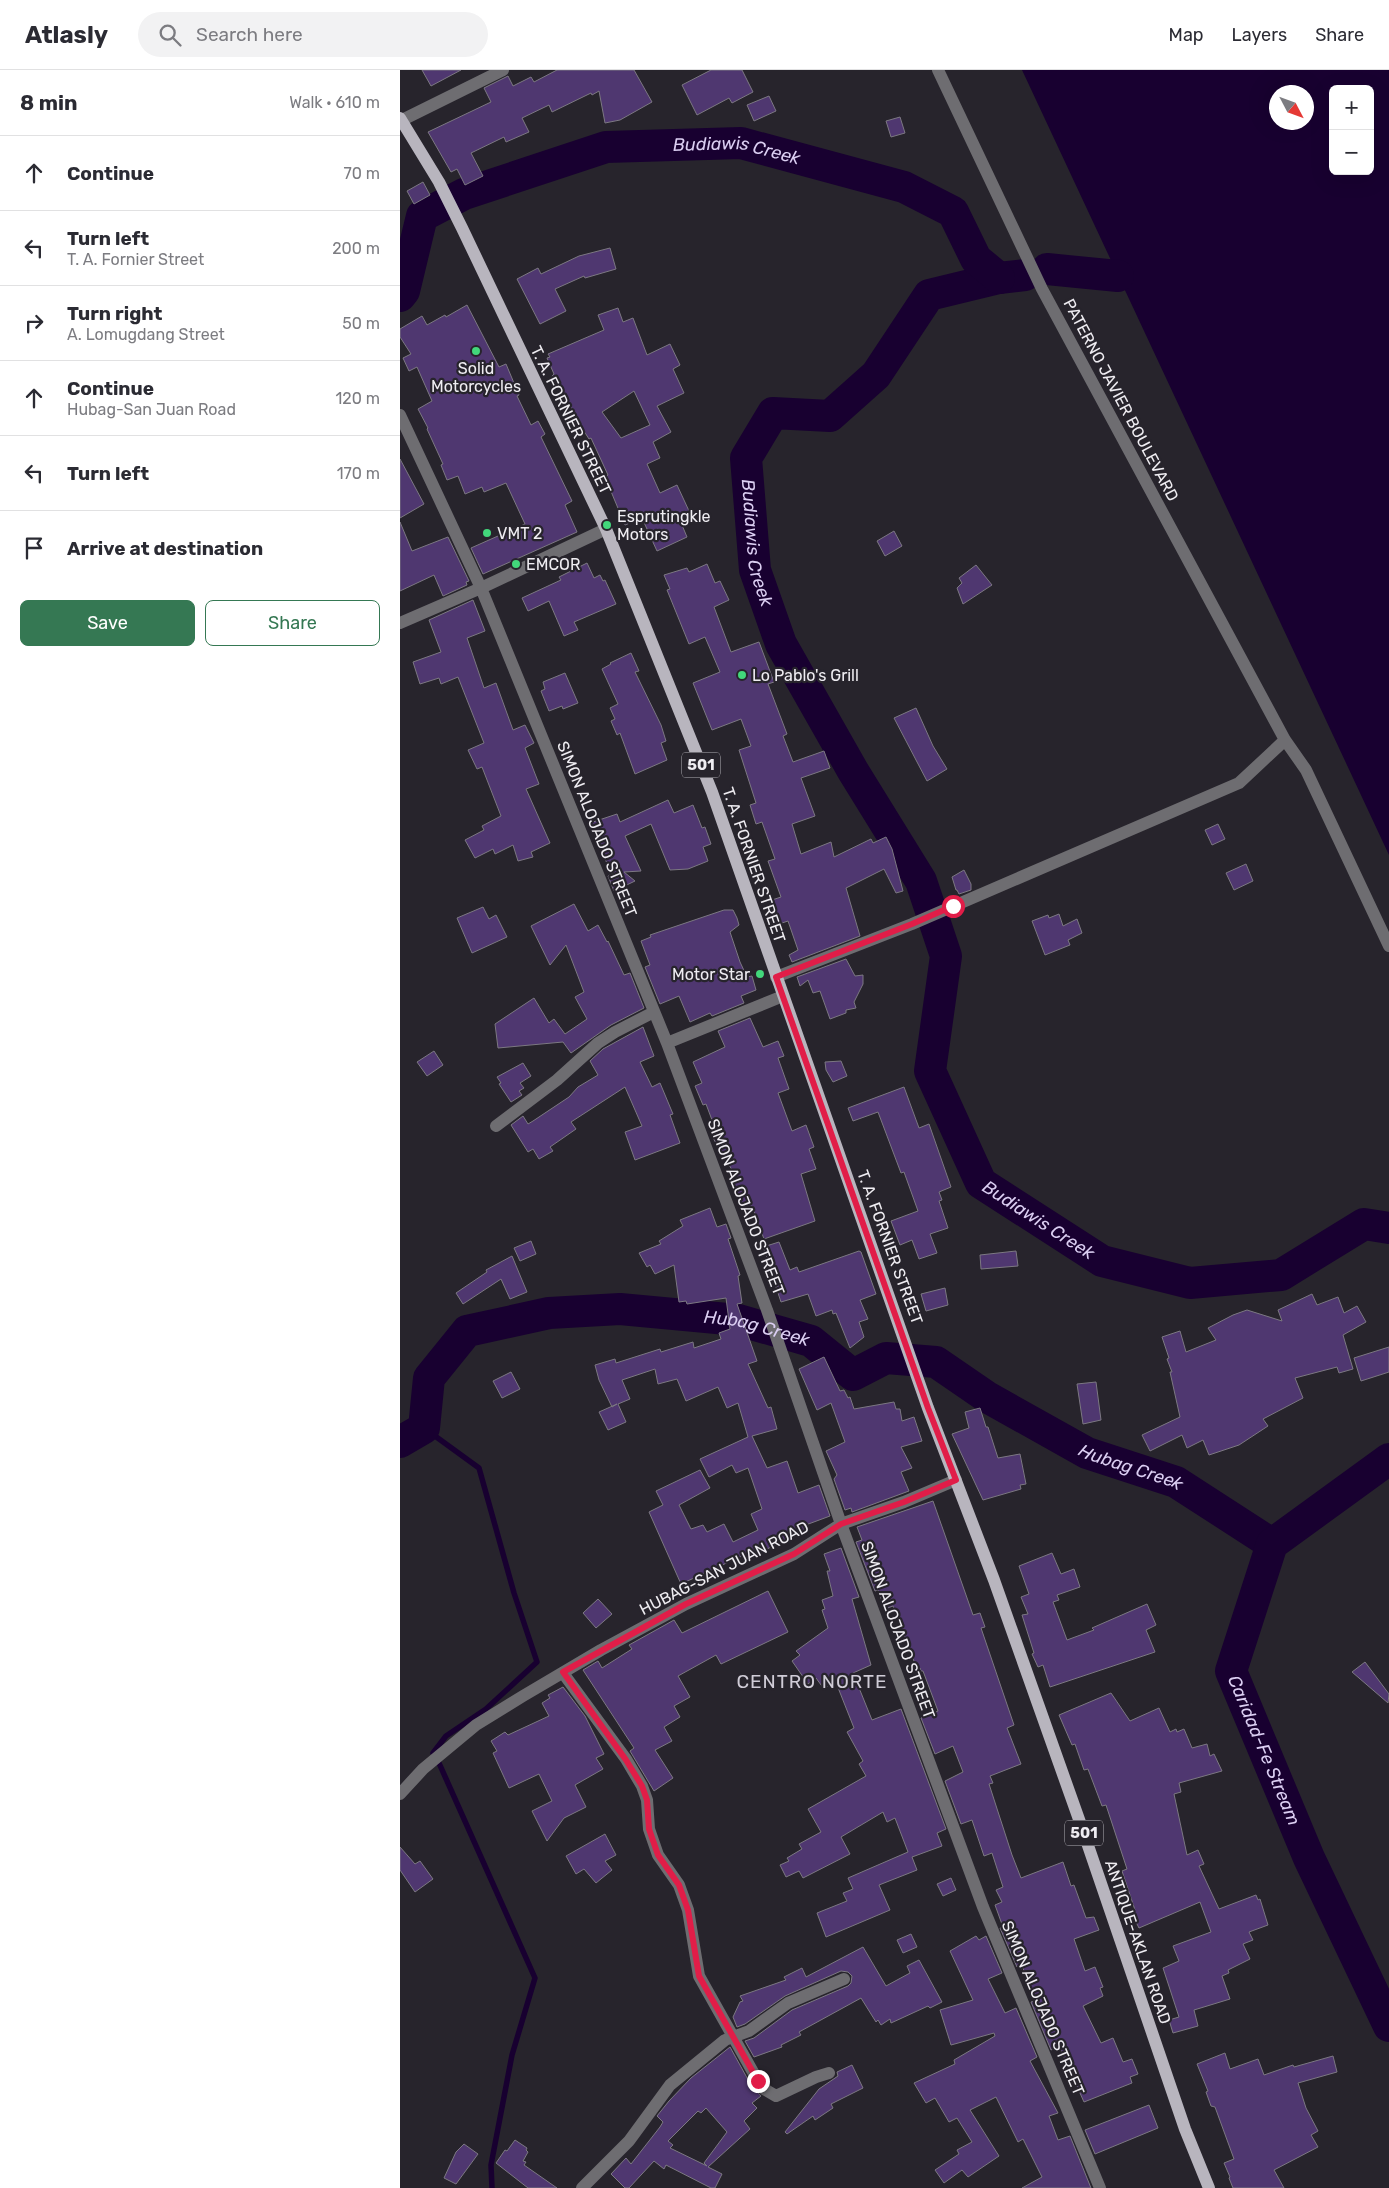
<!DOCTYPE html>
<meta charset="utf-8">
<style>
:root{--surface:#fff;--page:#f2f2f3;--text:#2b2b33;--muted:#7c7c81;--line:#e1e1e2;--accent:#357853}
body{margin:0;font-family:Rubik,sans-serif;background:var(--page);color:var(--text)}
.controls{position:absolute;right:15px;top:15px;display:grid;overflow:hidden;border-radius:8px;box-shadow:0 5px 20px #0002}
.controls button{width:45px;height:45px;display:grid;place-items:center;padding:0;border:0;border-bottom:1px solid var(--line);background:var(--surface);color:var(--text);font:25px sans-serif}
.compass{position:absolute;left:869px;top:15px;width:45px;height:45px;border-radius:50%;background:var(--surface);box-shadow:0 5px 20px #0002;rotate:131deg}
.stop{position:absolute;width:15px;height:15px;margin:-11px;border:4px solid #e11d48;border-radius:50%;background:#fff}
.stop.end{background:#e11d48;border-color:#fff;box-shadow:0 1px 5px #0008}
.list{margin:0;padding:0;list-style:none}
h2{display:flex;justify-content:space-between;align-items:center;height:65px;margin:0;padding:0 20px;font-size:21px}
h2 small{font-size:16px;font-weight:400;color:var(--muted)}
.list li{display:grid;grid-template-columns:32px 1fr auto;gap:15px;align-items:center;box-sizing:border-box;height:75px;padding:0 20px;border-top:1px solid var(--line)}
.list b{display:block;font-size:19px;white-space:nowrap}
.list p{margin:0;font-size:16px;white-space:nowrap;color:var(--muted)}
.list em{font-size:16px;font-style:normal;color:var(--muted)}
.actions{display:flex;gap:10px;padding:15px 20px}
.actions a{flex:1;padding:11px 0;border:1px solid var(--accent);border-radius:8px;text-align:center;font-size:18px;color:var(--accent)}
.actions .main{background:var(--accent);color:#fff}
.icon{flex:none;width:28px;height:28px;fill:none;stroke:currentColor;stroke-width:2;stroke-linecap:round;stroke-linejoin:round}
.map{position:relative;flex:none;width:989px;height:2118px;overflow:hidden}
header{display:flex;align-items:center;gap:30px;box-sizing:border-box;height:70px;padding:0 25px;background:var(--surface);border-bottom:1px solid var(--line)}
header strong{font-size:24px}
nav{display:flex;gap:28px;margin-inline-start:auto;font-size:18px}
.search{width:350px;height:45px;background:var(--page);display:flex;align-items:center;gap:12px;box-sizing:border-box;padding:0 18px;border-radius:28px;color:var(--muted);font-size:19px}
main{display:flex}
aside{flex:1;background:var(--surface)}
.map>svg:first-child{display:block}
</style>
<header>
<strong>Atlasly</strong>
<div class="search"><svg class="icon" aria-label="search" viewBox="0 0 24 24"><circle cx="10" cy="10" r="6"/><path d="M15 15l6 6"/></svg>Search here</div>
<nav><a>Map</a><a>Layers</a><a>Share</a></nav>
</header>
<main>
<aside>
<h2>8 min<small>Walk · 610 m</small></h2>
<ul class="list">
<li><svg class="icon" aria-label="ahead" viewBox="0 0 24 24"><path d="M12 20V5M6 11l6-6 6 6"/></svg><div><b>Continue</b></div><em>70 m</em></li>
<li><svg class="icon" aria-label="left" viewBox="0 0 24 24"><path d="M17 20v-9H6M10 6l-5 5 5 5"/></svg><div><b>Turn left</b><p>T. A. Fornier Street</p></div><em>200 m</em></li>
<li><svg class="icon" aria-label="right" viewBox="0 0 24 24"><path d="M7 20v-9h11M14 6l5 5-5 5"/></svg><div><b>Turn right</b><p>A. Lomugdang Street</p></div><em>50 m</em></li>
<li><svg class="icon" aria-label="ahead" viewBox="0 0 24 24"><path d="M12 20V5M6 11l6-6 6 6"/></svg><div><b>Continue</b><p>Hubag-San Juan Road</p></div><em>120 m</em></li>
<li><svg class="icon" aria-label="left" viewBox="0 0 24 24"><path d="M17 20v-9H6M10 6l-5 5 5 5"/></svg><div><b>Turn left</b></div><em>170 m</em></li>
<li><svg class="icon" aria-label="arrive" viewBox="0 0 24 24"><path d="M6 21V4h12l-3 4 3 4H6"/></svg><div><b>Arrive at destination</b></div></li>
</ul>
<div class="actions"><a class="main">Save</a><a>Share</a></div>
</aside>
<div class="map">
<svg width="989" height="2118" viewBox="0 0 989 2118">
<rect width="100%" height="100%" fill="#27242c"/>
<path fill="#180030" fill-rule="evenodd" d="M622,0H989V785ZM933,19H970V101H933ZM876,22H906V52H876Z"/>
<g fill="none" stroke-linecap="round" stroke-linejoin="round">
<path stroke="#180030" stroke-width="5.5" d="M24,1358L79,1398L114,1523L137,1592L86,1639L46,1666L33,1683
M39,1693L135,1908L112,1985L91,2095L92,2118"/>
<g stroke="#180030" stroke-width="32">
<path d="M647,199L718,206"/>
<path id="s1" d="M625,205L599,208L529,225L476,305L430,346L373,343L346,388L355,500L381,574L453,701L521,811L546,886L530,1001L581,1113L702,1191L790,1213L881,1205L964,1154L989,1158"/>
<path id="s2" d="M0,226L4,221L22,146L64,124L206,77L341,73L504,117L553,142L576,189L599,208"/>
<path id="s3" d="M0,1372L24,1358L29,1308L67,1261L149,1243L220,1239L338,1250L411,1271L453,1305L486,1288L536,1292L587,1327L687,1383L776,1412L872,1474"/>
<path id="s4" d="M989,1389L872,1474L831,1601L909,1788L989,1956"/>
</g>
</g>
<path fill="#4f3770" stroke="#7c7882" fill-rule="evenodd" d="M22,0H61L31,16Z
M157,0H234L252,32L220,50L205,53L199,21L192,25L191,23L152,42L149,35L122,48L129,62L106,72L104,67L71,83L83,106L65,115L57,99L51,102L28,62L91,32L84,18L108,6L113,16L131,7L134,12Z
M311,0H342L353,22L332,33L329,28L297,45L282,15Z
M369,26L376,41L354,51L347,35Z
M500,47L505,63L491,67L486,51Z
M23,112L30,125L14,134L7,121Z
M210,178L216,199L185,208L184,206L155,219L166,241L140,254L117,209L138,198L141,204L179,186Z
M67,235L99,297L106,294L119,325L117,326L131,355L138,351L145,364L141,367L172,431L165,435L177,462L83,504L71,478L125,454L106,413L84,422L82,417L65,424L58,406L47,410L41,395L43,394L27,359L28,358L18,339L32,331L17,297L9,301L3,288L11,284L0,267V259L22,246L27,255L45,245L46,247Z
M218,238L223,252L233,248L247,285L270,274L280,295L273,299L284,323L257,336L271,362L253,372L260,388L247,394L260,423L277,415L290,443L279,448L287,467L257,481L242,448L225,455L205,407L208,405L191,368L189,369L177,350L178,349L152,306L154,304L147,288L150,287L148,284L204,260L198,245ZM234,321L250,355L221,368L202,342Z
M0,389L24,434L0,448Z
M0,452L12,481L48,467L69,511L66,512L67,515L43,526L34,505L0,521Z
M494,461L502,476L485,486L477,471Z
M187,493L194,508L200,505L203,511L205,510L216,534L174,552L178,560L164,566L149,531L128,541L122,528L161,510L159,507Z
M307,494L315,513L320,511L329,530L314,537L331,582L359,572L374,612L368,614L387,664L383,666L393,692L424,681L430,698L401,708L415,746L392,754L401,784L431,772L434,787L471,769L473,773L486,767L492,779L503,821L496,823L484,799L446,818L460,866L392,892L389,885L398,880L388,851L376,855L369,836L373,833L372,830L381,827L368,791L375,789L362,752L356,754L350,735L356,733L339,680L351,676L341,649L312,660L293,613L320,602L305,567L289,574L267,520L270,519L264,505L287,498L289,502Z
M576,495L592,515L563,534L557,518L562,513L559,508Z
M73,530L85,561L67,568L84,618L96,613L113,660L125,655L134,673L125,678L139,714L126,719L150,773L131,782L133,787L118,791L113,775L95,784L93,779L75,788L65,770L84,760L82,756L101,746L82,697L77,699L68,680L84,673L58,607L41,614L39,608L20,614L13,592L41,582L29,550Z
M231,583L239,601L235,602L261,655L266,671L261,673L267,690L235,704L220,663L217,665L211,651L215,649L210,638L218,634L202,599L211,594L210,593Z
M165,603L178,633L163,639L162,636L149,641L141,621L145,619L143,612Z
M516,638L533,676L547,699L527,711L494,648Z
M268,730L274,743L293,735L302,758L305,757L311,774L303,777L308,791L288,799L270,800L251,754L225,766L241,801L224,802L235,811L214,821L208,806L214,803H211L190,753L217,744L220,752Z
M818,754L825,769L812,775L805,760Z
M846,794L853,811L834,820L826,803Z
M564,800L571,814V820L559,824L557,820H556L552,807Z
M174,834L188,861L198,855L207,872L208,871L224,905L230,903L244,938L211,955L171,983L163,972L98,978L95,954L134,928L149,953L154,949L165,964L187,949L175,927L184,922L166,875L150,895L131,856Z
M83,837L89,849L96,845L107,867L72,883L57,848Z
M324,840H333L337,848L339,855L330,862L340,892L347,907L352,906L356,920L341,926L344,933L312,946L310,943L290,952L279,926L260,934L245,897L250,895L241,871L251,867L250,865Z
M659,844L663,856L677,849L682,863L668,870L670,875L645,885L632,851L648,845L649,848Z
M446,889L455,906L463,905V914L454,932L456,938L446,940V943L430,949L420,921L413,923L408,910L400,916L397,907Z
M350,948L363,977L378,971L384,986L378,988L389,1019L378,1023L392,1061L406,1055L414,1077L409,1079L416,1099L401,1104L415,1151L364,1169L352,1136L344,1139L329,1107L335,1105L313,1068L318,1066L306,1034L303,1035L295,1016L302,1013L293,992L325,977L318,961Z
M243,957L254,986L240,992L252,1017L260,1013L273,1044L270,1045L280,1073L235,1090L225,1062L242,1056L225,1017L171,1052L176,1059L150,1077L153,1081L139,1089L133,1079L128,1082L111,1055L123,1046L128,1054L133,1051L169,1027L178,1017L198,1005L190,991L203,979Z
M34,981L43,995L27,1006L17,992Z
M441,991L447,1006L433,1012L426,1000L425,992Z
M123,993L131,1006L120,1013L124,1018L119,1021L122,1025L111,1032L99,1014L101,1013L97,1007Z
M504,1017L519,1058L529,1054L551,1117L539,1122L542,1130L539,1131L548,1158L530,1164L537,1183L519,1189L512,1170L500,1175L491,1151L518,1141L504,1102L501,1103L478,1042L453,1051L448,1038Z
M310,1138L317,1157L326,1154L331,1168L328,1169L340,1205L338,1206L342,1233L337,1234L357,1291L348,1294L368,1338L371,1337L377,1359L352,1366L367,1398L387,1391L398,1423L419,1415L430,1446L403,1456L405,1460L367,1479L366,1477L344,1485L281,1514L249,1442L263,1435L256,1421L300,1400L310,1418L279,1435L291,1459L303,1455L307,1462L324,1454L333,1472L358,1460L351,1444L362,1439L348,1398L336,1403L332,1395L309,1407L300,1389L348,1367L338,1333L327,1338L318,1317L286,1331L277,1309L258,1314L255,1299L222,1310L230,1329L218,1334L226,1352L208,1360L199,1342L217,1334L212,1337L199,1310L195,1295L215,1289L216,1293L260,1279L261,1282L293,1272L294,1278L321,1269L319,1263L330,1259L326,1228L287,1234L286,1231L279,1232L274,1195L255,1204L250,1195L247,1197L239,1183L261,1174L259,1171L283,1156L280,1150Z
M131,1171L136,1184L120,1191L114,1178Z
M379,1172L390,1200L397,1197L399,1202L459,1181L461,1182L476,1224L460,1230L468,1249L459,1252L464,1267L450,1278L436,1243L433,1244L432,1240L416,1246L408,1224L381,1232L376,1217L378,1216L363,1177Z
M616,1181L618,1196L581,1199L580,1185Z
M112,1186L127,1222L110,1229L101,1209L63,1234L56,1223L87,1202L86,1200Z
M545,1218L548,1235L526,1241L521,1224Z
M912,1224L917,1235L938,1227L944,1243L957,1236L966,1252L943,1265L953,1299L939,1303L937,1297L895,1308L903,1328L863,1349L868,1356L839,1375L809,1385L803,1370L787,1378L782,1365L750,1381L742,1365L780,1347L770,1302H772L767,1289L769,1288L762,1267L780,1261L786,1282L816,1270L808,1258L833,1245L847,1240L882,1251L878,1240Z
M989,1277V1302L961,1311L954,1288Z
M424,1287L440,1321L444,1320L448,1328L450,1327L454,1339L494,1332L496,1339H500L502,1351L514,1347L522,1371L501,1377L512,1398L501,1402L509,1421L452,1442L451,1438L445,1440L434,1409L437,1405L426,1381L445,1372L431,1333L417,1340L399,1299Z
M111,1302L120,1319L102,1328L93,1311Z
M696,1312L701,1350L683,1354L677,1314Z
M580,1338L586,1357H588L598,1388L620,1384L626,1414L620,1415L621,1419L583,1430L552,1364L569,1358L565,1342Z
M533,1431L573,1545L580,1543L585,1557L581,1558L614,1655L607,1658L621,1694L590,1706L593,1713L589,1714L612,1785L621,1808L663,1792L671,1816L674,1815L686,1848L694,1847L699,1860L674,1869L685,1901L695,1897L703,1917L700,1918L703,1926L683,1936L701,1973L713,1968L723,1992L732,1989L738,2004L730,2007L732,2013L684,2032L659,1976L651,1980L631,1932L635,1931L623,1898L621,1899L619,1895L617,1897L600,1858L603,1857L595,1835L602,1832L596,1820L603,1817L592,1783L584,1786L572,1750L561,1754L545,1711L563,1702L553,1676L535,1684L521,1648L538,1641L523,1601H521L520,1598L517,1599L493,1536L485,1539L478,1520L475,1521L456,1472L462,1470L457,1457Z
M441,1478L459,1527L452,1529L471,1595L453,1603L472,1650L501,1639L546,1759L537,1763L542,1776L512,1787L517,1800L479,1815L490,1840L426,1867L417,1843L447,1831L443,1823L453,1819L448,1808L508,1782L495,1748L487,1752L483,1742L441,1767L450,1784L403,1808L399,1801L386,1807L380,1795L389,1791L387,1788L402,1779L399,1774L421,1762L408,1739L466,1706L459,1694L463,1691L447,1662L454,1658L435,1610L424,1619L416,1608L408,1614L392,1591L400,1585L396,1581L428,1558L422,1540L425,1539L422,1530L433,1526L427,1501H430L424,1484Z
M652,1483L661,1504L674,1499L680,1517L657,1525L659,1530L653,1532L667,1570L694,1560L692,1558L747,1534L756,1555L746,1560L755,1582L650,1617L643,1595L638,1597L632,1584L634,1583L622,1545L628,1544L621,1527L629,1524L619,1496Z
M368,1521L388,1562L321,1594L316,1585L278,1606L290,1627L274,1636L280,1647L264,1657L272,1671L255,1680L273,1708L254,1721L230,1681L234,1678L183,1600L198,1591L202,1598L232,1579L229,1575L274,1550L282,1563Z
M198,1529L212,1544L196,1558L183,1543Z
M965,1592L989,1624L988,1633L952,1602Z
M163,1617L185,1646L204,1684L196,1688L203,1699L175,1715L186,1737L164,1748L147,1771L132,1741L152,1731L139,1704L109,1718L93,1683L97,1681L91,1671L105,1662L108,1665L149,1646L142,1633L150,1628L148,1625Z
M711,1623L730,1651L759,1638L770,1662L776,1659L777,1662L784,1659L792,1678L807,1674L810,1686L814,1684L822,1701L779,1713L781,1722L774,1724L787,1785L798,1780L804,1794L799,1796L819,1839L856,1825L858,1830L860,1829L868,1855L849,1862L853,1870L843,1874L850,1889L828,1900L829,1903L822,1906L830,1929L794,1940L798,1956L773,1963L769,1950L779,1947L763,1898L779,1891L773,1876L811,1862L800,1832L739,1858L731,1842L735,1840L722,1801L727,1799L706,1735L702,1736L688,1699L684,1700L675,1674L672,1675L659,1645Z
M205,1764L216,1785L205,1791L212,1800L196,1813L184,1799L176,1804L166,1786Z
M0,1777L15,1794L20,1791L33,1809L15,1822L0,1800Z
M551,1808L556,1820L543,1826L537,1814Z
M511,1864L517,1877L503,1883L497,1870Z
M576,1866L579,1870L586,1866L602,1903L588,1909L605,1943L616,1938L637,1987L630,1991L658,2043L649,2046L658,2070L670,2066L691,2118H622L642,2107L623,2069L618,2072L596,2027L570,2040L599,2086L568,2107L562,2100L544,2113L535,2100L559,2084L557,2080L572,2072L557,2048L549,2052L535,2028L526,2033L514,2013L555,1994L554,1990L595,1966L594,1963L551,1975L540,1940L573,1930L550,1881Z
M463,1877L486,1916L510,1903L507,1896L519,1890L542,1932L530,1938L528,1936L491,1953L490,1949L481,1955L478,1950L476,1952L461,1928L399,1962L401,1965L381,1975L382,1977L354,1987L345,1971L354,1968L392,1940L448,1916L451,1913L452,1906L448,1902L441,1901L385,1926L345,1954L337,1957L333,1947L340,1932L343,1931L340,1926L386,1910L384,1907L402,1898L406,1907Z
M330,1977L351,2015L361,2026L352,2033L357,2038L344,2051L350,2059L308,2097L322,2104L315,2118H311L266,2095L264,2099L254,2091L229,2118H225L211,2104L226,2088L231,2094L260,2057L263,2052L257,2046L269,2031L291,2008ZM306,2038L327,2062L304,2093L307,2096L270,2078L273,2075L268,2071L298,2041L301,2043Z
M825,1983L830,1999L858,1989L864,2005L893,1995L894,1997L933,1986L937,2002L898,2013L906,2038L918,2061L911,2065L918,2077L874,2100L884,2118H833L829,2108L830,2107L824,2093L834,2089L815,2037L811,2036L806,2022L808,2021L797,1994Z
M452,1995L463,2018L431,2034L433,2038L415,2050L413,2046L387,2064L385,2062L419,2019L438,2006L437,2002Z
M749,2035L758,2058L695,2084L685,2060Z
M115,2070L127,2078L126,2080L128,2082L123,2091L126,2092L124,2095L157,2118H128L96,2093L105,2080L107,2081Z
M64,2074L78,2084L56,2114L44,2108L56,2082Z"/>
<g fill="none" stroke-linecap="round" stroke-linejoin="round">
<path stroke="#6e6d71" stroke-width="12" d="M538,0L642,219L885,670L906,700L989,876
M0,51L103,0
M0,345L81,518L267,973L367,1240L441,1454L583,1837L700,2118
M0,553L81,518L206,459
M376,907L512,854L839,713L885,670
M267,973L383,926
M96,1056L157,1010L198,973L215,962L254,942
M163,1603L226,1689L242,1716L247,1730L249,1759L258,1785L279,1815L288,1840L299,1906L358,2011L364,2019L376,2026L416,2007L429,2003
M0,1724L23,1699L76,1655L123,1626L201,1580L286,1534L394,1484L441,1454
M182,2118L229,2071L270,2015L325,1970L349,1961L388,1933L444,1909"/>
<path stroke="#6e6d71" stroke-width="12" d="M441,1454L504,1432L556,1410"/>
<path stroke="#b8b5be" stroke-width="12" d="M0,48L39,112L62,158L206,459L312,722L528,1338L594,1510L681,1755L785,2059L809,2118"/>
</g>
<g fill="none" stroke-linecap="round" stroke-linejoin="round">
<path stroke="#e11d48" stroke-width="6" d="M358,2011L299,1906L288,1840L279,1815L258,1785L249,1759L247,1730L242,1716L226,1690L163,1602L286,1534L394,1484L441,1454L504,1432L556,1410L528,1338L376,907L512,854L553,836"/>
</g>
<g fill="#42d77b" stroke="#27242c" stroke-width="2">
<circle cx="76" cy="281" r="5"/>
<circle cx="207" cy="455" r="5"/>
<circle cx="87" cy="463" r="5"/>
<circle cx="116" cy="494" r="5"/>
<circle cx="342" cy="605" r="5"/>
<circle cx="360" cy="904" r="5"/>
</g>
<g text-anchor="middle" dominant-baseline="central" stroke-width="4.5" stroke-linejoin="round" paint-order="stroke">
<g fill="#27242c" stroke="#b3b1b7" stroke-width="1">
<rect x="282" y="682.5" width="38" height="25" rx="4"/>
<rect x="665" y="1750.5" width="38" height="25" rx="4"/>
</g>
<g font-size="15" font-weight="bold" fill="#efedf2">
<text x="301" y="695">501</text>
<text x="684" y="1763">501</text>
</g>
<g font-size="16" fill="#efedf2" stroke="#27242c" text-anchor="start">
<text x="76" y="298" text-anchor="middle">Solid<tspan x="76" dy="18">Motorcycles</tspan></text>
<text x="217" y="446">Esprutingkle<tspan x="217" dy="18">Motors</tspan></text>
<text x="97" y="463">VMT 2</text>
<text x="126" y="494">EMCOR</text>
<text x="352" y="605">Lo Pablo's Grill</text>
<text x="350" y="904" text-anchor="end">Motor Star</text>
</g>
<g font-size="16" fill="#efedf2" stroke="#27242c">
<text transform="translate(721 330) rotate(62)">PATERNO JAVIER BOULEVARD</text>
<text transform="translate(171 350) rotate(64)">T. A. FORNIER STREET</text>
<text transform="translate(197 759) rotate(68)">SIMON ALOJADO STREET</text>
<text transform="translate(354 795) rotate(71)">T. A. FORNIER STREET</text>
<text transform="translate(346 1137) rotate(69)">SIMON ALOJADO STREET</text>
<text transform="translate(490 1177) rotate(70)">T. A. FORNIER STREET</text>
<text transform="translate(324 1498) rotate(-27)">HUBAG-SAN JUAN ROAD</text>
<text transform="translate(498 1560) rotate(70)">SIMON ALOJADO STREET</text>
<text transform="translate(738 1872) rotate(71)">ANTIQUE-AKLAN ROAD</text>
<text transform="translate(643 1938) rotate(67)">SIMON ALOJADO STREET</text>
</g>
<g font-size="18" font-style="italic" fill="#dbcef2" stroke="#27242c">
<text stroke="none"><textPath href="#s2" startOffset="412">Budiawis Creek</textPath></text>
<text stroke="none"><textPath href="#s1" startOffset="451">Budiawis Creek</textPath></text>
<text stroke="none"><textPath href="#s1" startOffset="1218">Budiawis Creek</textPath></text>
<text stroke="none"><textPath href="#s3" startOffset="432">Hubag Creek</textPath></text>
<text stroke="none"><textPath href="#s3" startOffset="852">Hubag Creek</textPath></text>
<text stroke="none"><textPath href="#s4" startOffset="364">Caridad-Fe Stream</textPath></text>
</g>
<g font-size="19" letter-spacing="1" fill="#d0ccd7" stroke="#27242c">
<text x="412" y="1611">CENTRO NORTE</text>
</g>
</g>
</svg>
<div class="controls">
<button>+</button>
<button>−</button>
</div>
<svg class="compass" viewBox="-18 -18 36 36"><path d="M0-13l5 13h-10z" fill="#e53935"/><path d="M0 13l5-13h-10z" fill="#7c7c81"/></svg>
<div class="stop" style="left:553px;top:836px"></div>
<div class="stop end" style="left:358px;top:2011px"></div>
</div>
</main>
